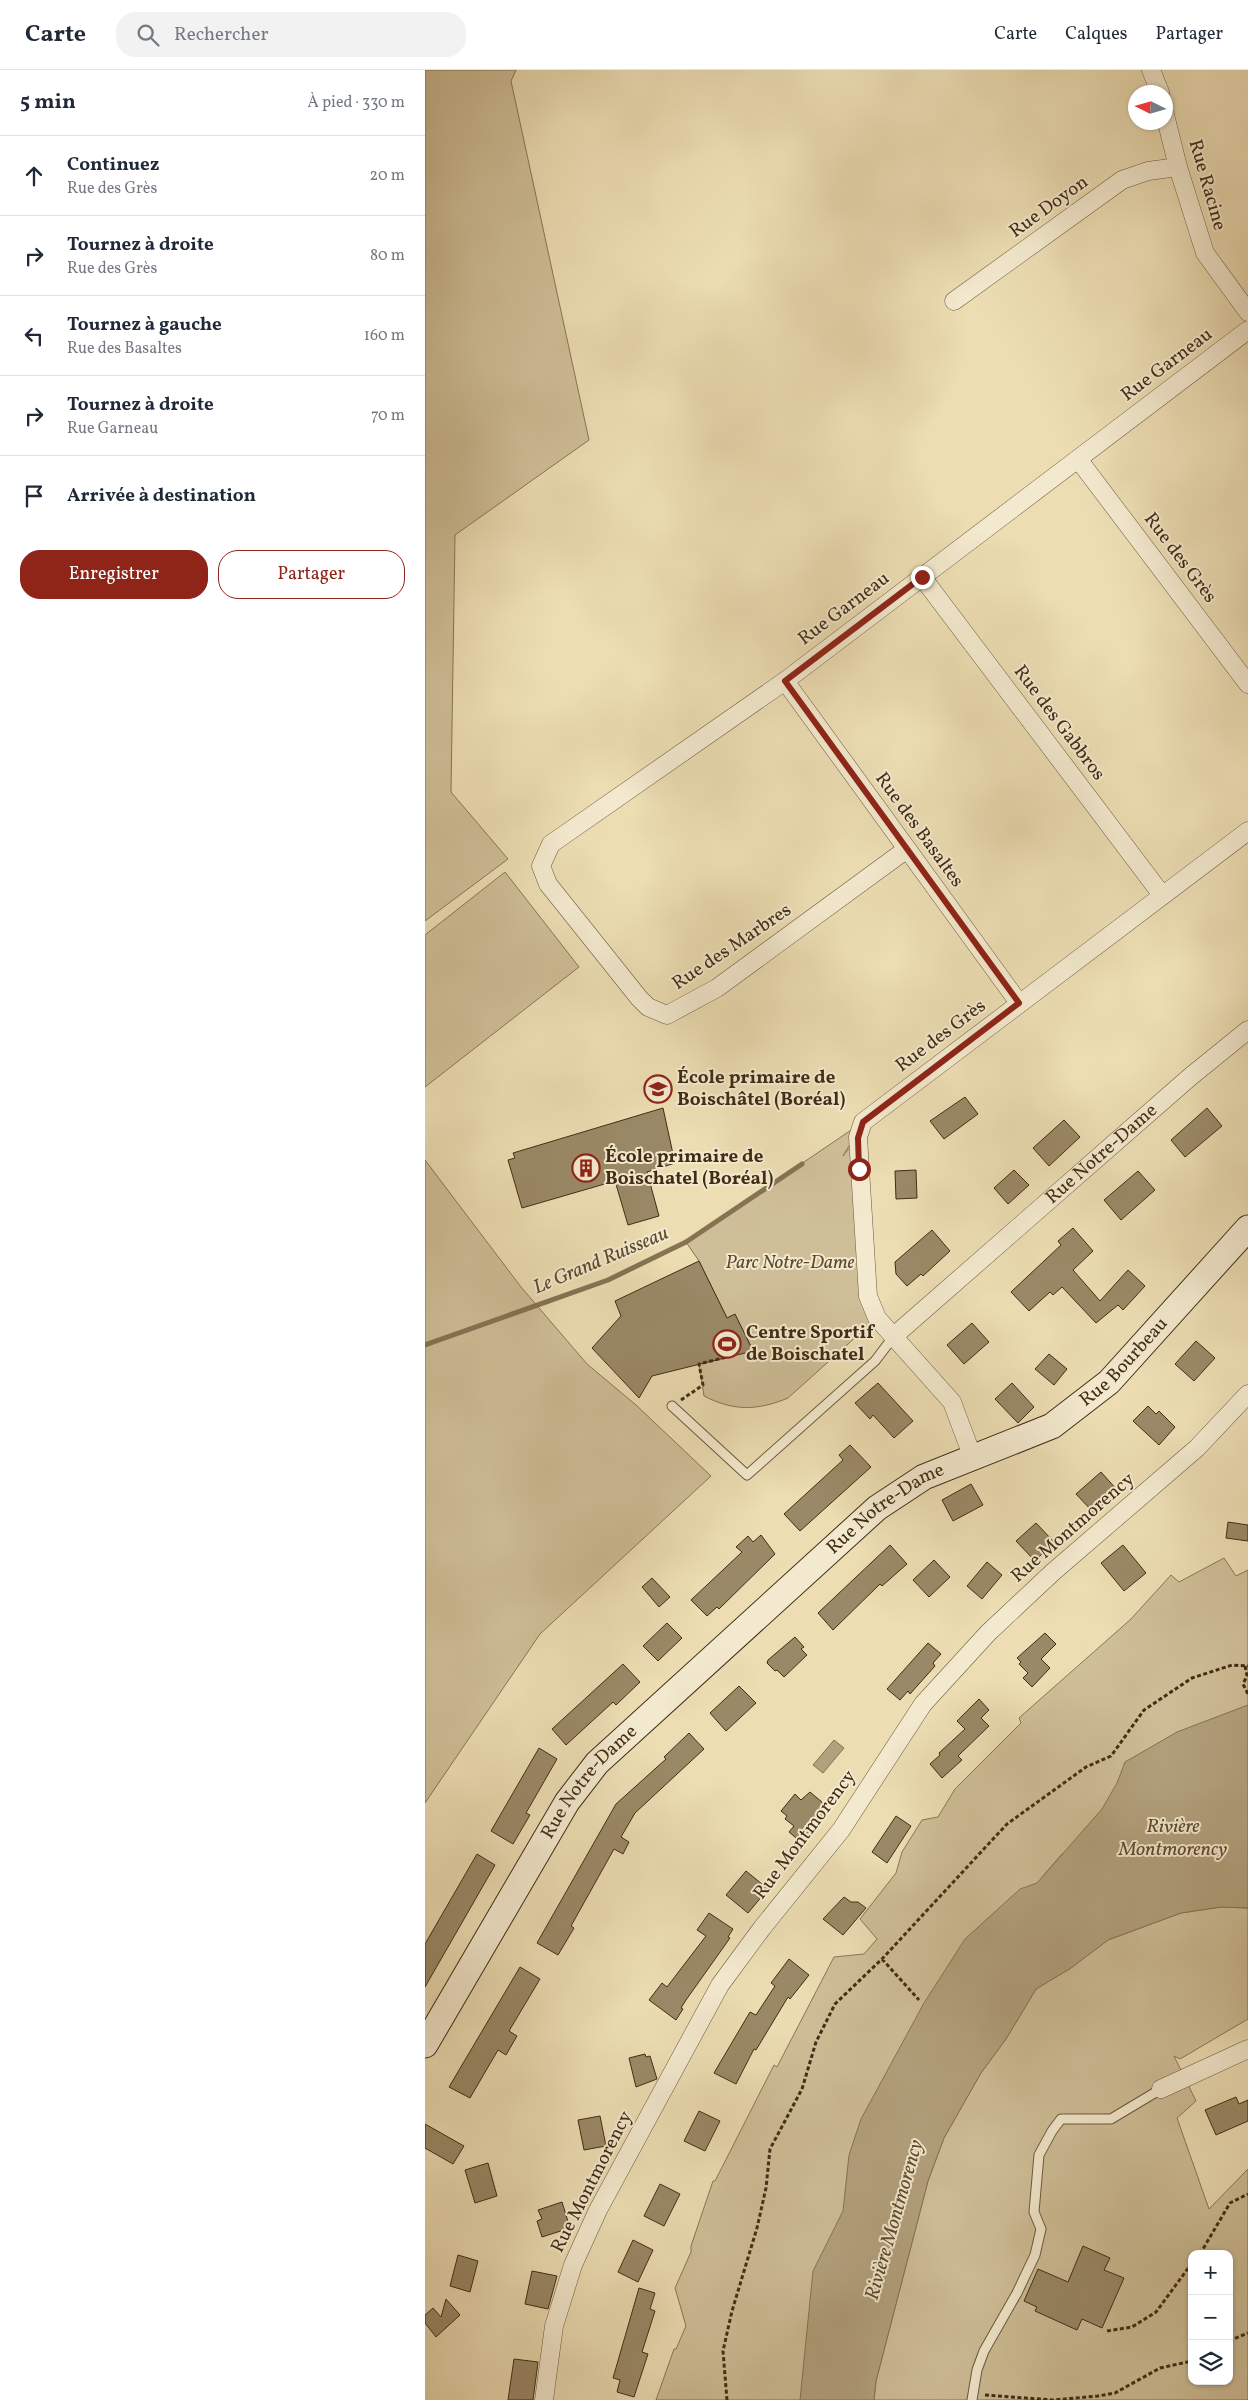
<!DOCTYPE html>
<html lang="fr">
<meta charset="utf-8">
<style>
:root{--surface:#fff;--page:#f2f2f3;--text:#1f2937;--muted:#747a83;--line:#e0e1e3;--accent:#8f2418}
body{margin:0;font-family:Vollkorn,serif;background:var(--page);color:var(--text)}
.controls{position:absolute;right:15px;bottom:15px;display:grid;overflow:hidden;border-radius:10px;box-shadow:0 1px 4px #0004}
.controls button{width:45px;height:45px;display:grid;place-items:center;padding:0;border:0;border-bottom:1px solid var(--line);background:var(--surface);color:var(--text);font:25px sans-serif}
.compass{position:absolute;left:703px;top:15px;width:45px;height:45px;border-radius:50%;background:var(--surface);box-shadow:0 1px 4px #0004;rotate:275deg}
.stop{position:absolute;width:15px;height:15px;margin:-11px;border:4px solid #8f2418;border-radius:50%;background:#fff}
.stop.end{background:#8f2418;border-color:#fff;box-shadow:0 1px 5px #0008}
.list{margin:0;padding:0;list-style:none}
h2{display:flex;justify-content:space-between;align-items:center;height:65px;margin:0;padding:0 20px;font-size:21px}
h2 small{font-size:16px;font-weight:400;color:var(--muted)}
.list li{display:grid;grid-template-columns:32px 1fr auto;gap:15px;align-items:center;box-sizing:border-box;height:80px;padding:0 20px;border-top:1px solid var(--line)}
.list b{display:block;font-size:19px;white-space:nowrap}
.list p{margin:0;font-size:16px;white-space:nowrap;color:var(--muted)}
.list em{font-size:16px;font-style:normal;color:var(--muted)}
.actions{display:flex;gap:10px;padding:15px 20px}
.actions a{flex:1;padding:11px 0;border:1px solid var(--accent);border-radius:20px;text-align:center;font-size:18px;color:var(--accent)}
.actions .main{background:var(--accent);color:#fff}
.icon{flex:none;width:28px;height:28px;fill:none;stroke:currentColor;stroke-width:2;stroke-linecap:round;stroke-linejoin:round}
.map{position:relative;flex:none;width:823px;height:2330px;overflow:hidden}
header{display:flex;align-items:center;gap:30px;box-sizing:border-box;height:70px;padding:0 25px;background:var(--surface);border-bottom:1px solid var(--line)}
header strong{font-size:24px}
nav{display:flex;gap:28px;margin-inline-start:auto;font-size:18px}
.search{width:350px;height:45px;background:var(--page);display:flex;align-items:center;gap:12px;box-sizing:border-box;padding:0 18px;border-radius:20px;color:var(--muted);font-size:19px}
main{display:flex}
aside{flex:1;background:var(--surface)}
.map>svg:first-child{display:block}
</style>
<header>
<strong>Carte</strong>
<div class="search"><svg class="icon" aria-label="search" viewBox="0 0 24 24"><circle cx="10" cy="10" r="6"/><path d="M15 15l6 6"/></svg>Rechercher</div>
<nav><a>Carte</a><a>Calques</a><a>Partager</a></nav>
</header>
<main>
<aside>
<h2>5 min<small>À pied · 330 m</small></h2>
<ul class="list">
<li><svg class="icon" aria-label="ahead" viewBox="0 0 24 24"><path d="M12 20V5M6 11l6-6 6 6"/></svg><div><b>Continuez</b><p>Rue des Grès</p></div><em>20 m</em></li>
<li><svg class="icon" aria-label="right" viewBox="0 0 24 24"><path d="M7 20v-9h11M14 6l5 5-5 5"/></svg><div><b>Tournez à droite</b><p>Rue des Grès</p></div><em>80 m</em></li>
<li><svg class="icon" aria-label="left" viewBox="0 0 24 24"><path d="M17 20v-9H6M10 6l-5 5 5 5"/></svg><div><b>Tournez à gauche</b><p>Rue des Basaltes</p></div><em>160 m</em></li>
<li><svg class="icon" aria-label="right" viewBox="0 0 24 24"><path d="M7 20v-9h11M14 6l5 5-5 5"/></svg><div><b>Tournez à droite</b><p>Rue Garneau</p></div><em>70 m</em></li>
<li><svg class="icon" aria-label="arrive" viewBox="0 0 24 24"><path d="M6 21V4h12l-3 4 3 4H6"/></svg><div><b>Arrivée à destination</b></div></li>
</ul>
<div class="actions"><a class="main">Enregistrer</a><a>Partager</a></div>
</aside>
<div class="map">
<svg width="823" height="2330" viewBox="0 0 823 2330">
<rect width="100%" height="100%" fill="#ecddb3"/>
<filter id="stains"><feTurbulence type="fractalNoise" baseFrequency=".004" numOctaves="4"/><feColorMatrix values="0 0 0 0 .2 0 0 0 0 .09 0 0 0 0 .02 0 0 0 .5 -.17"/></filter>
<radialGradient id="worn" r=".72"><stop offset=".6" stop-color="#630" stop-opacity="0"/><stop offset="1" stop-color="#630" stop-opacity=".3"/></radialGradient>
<path fill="#cfbf98" stroke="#887656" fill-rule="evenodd" d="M0,0H91L86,11L164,370L30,465L26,722L83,789L0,851Z
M80,802L154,897L0,1017V865Z
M438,1052L418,1086L433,1067L452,1248L363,1328C332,1341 308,1341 279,1326L274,1294L328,1280L310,1245L302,1248L274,1191L261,1172Z
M0,1090L96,1217L162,1294L211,1335L286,1406L115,1564L0,1733Z
M799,1488L811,1506L823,1500V1715L650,1778L637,1784L617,1807L403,2330H231L249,2279H251L261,2256L250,2218L266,2182V2176L288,2111H290L349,1995L352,1997L409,1887L439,1884L452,1869L435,1849L471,1803L477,1782L497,1750L513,1747L530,1719L596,1653L594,1648L706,1549L746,1505L754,1512Z
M796,1837L823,1838V1949L755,1989L749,1986L771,2031L752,2048L784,2139L823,2099V2330H449L451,2311L503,2111L519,2068L556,2003L581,1969L611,1919L646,1898L683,1870L756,1843ZM767,2184H804V2311H767Z"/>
<path fill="#b2a17d" stroke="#857353" d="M823,1635V1838L796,1837L756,1843L683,1870L646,1898L611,1919L581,1969L556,2003L519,2068L503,2111L451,2311L449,2330H375L388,2201L418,2141L424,2085L436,2049L499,1933L540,1869L595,1819L612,1813L677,1739L692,1713L700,1692L752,1662Z
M409,1670L419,1678L398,1703L388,1695Z"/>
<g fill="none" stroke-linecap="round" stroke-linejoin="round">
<path stroke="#857353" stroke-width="5" d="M0,1275L183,1210L261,1172L377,1094"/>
</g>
<path fill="#9a8967" stroke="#412d15" d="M540,1027L553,1044L519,1069L505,1051Z
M238,1038L250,1093L222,1102L234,1146L203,1155L190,1111L97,1138L83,1090L90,1088L88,1083Z
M782,1038L797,1056L760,1087L746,1070Z
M639,1050L655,1067L624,1096L608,1078Z
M491,1100L492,1128L471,1129L470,1101Z
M589,1100L604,1115L583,1134L569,1118Z
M713,1101L730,1120L696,1150L679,1130Z
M648,1158L668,1181L648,1200L675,1231L703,1200L720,1216L698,1240L693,1235L671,1253L637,1217L628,1225L625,1222L604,1241L586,1222L636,1175L633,1171Z
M507,1160L525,1181L498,1206L496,1204L482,1216L471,1204L470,1192Z
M274,1191L302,1248L310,1244L328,1281L227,1306L214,1328L167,1278L196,1246L190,1231Z
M547,1253L564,1272L539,1294L522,1275Z
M771,1271L790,1288L769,1311L750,1294Z
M624,1284L642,1299L629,1315L610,1299Z
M453,1313L488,1351L469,1368L448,1345L445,1349L430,1333Z
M587,1313L609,1337L593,1353L570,1329Z
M723,1336L731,1344L734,1341L750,1357L734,1375L708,1351Z
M425,1375L446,1397L375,1461L359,1444L418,1390L414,1385Z
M676,1402L693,1421L669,1443L651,1424Z
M546,1414L558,1435L528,1451L517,1430Z
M803,1452L823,1455V1471L801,1468Z
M611,1453L629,1472L610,1491L591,1471Z
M336,1465L350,1484L294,1539L292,1537L282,1546L266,1530L317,1482L311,1477L323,1466L328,1472Z
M465,1475L482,1494L457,1516L455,1514L408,1560L393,1543Z
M698,1475L721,1503L699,1521L676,1493Z
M509,1490L525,1507L504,1527L488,1510Z
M562,1492L577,1505L557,1529L542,1516Z
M227,1508L245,1527L234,1537L217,1517Z
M242,1553L257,1568L233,1591L218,1576Z
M620,1563L631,1574L616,1589L625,1598L607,1617L598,1608L603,1603L594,1594L596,1592L592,1588Z
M370,1567L379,1577L376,1579L382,1585L359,1607L352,1600L350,1601L342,1593L343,1590Z
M503,1573L516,1584L508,1593L510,1596L485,1624L483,1621L475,1630L462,1619Z
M198,1594L215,1612L191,1635L188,1632L141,1675L127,1659Z
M314,1616L331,1633L301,1661L285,1643Z
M554,1629L564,1640L556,1648L564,1656L533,1686L537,1690L517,1708L505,1694L515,1685L514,1683L540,1659L532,1651Z
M264,1663L279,1679L210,1743L196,1767L204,1772L198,1784L189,1779L146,1856L149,1858L133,1885L112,1873L191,1734L241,1689L239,1687Z
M114,1678L132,1689L101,1743L105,1745L88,1774L66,1761Z
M385,1722L404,1738L377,1773L364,1762L369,1756L360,1749L362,1746L356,1741L370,1724L376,1730Z
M471,1746L486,1756L462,1793L447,1782Z
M52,1784L70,1795L0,1917V1874Z
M321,1801L343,1819L323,1843L301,1825Z
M419,1827L426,1832H433L441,1838L418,1865L398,1849Z
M284,1843L308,1859L303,1867L305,1868L261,1930L256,1938L258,1939L251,1950L224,1930L237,1913L242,1917L281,1866L272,1860Z
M364,1889L384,1905L365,1929L363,1927L331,1980L329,1979L311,2014L289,2003L325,1942L331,1945L350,1916L346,1913Z
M95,1897L115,1909L84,1961L92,1966L81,1985L73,1980L45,2028L24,2017Z
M220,1984L221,1987L225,1986L232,2009L211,2017L204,1988Z
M811,2027L814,2034L823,2030V2051L791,2065L780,2040Z
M274,2041L295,2051L280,2081L259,2071Z
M175,2046L181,2076L159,2080L153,2050Z
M0,2054L39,2076L28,2094L0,2078Z
M63,2093L72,2126L50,2133L40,2100Z
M235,2114L255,2124L239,2156L219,2146Z
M137,2132L145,2158L117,2167L112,2151L117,2149L113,2140Z
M208,2170L228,2180L213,2212L193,2202Z
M658,2176L685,2188L679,2200L699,2208L677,2258L657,2249L652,2260L610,2241L612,2237L599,2231L613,2199L643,2212Z
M33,2185L53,2191L45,2222L25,2216Z
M107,2201L132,2206L123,2239L100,2234Z
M214,2218L230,2223L225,2239L230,2241L217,2282L223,2284L209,2327L192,2322L195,2310L188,2308Z
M21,2229L35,2245L11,2267L0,2253V2245L8,2238L16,2247Z
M89,2289L113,2292L108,2330H83Z"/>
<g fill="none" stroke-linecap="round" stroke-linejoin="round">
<g stroke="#6c593c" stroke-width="11">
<path id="lane" d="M247,1336L322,1405L450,1291L469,1266
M547,2330L552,2300L559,2281L592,2223L610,2185L616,2159L609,2142L614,2085L627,2061L636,2049H686L736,2019"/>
</g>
<g stroke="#6c593c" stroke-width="19">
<g id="street">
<path d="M726,0L735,22"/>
<path d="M740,45L753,97L780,183L823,242"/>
<path d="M529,231L697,110L723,101L753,97"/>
<path d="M653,389L823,614"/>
<path d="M497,507L737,825"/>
<path d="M360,611L594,933"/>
<path d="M482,779L292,918L242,945L223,937L214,928L123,814L116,796L126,774L360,611L823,260"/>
<path id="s1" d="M469,1266L765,1007L823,960"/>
<path d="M548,1388L527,1332L452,1248L443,1226L433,1067L438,1052L823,761"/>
<path d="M736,2019L823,1979"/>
<path d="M119,2330L129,2256L148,2195L173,2140L295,1915L337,1858L416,1760L498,1634L563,1563L628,1502L772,1378L823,1324"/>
</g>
</g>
<g stroke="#412d15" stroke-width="27">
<g id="secondary">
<path id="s2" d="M0,1975L142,1732L172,1693L452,1438L499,1407L627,1356L684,1312L823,1158"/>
</g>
</g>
<path stroke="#412d15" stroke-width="3" stroke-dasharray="4 2.5" stroke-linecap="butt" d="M256,1330L278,1315L274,1294L302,1287
M820,1596L822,1606L818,1614L823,1624
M457,1889L494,1930
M775,2184L805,2133L823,2124
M682,2261L707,2257L731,2242L767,2193
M804,2271L823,2263
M560,2325L628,2330L673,2326L690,2323L735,2298L767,2291
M302,2330L298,2281L307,2241L332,2158L341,2118L345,2079L377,2019L391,1972L410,1934L457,1889L582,1754L661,1697L686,1686L719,1640L767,1608L807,1595L823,1596"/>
<use href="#lane" stroke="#f3e9ce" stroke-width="9"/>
<use href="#street" stroke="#f3e9ce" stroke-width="18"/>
<use href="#secondary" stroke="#f3e9ce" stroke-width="25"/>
</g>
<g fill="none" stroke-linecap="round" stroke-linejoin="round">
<path stroke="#8f2418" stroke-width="6" d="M434,1099L433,1068L438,1052L594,933L360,611L497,507"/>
</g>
<defs>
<g id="school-ring" transform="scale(1.4375)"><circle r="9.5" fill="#f3e9ce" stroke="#8f2418" stroke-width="1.5"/><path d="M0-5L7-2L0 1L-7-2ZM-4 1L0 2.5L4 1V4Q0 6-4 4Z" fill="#8f2418"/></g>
<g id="building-ring" transform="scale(1.4375)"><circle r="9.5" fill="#f3e9ce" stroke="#8f2418" stroke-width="1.5"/><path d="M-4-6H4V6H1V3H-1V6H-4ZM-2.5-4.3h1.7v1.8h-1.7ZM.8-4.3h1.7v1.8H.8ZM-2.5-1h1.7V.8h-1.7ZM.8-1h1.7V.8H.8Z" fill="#8f2418"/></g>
<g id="stadium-ring" transform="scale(1.4375)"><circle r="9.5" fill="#f3e9ce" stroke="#8f2418" stroke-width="1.5"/><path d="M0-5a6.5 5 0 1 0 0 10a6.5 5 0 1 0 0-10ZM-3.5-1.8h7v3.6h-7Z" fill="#8f2418"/></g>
</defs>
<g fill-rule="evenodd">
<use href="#school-ring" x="233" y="1019"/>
<use href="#building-ring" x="161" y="1098"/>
<use href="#stadium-ring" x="302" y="1274"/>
</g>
<g text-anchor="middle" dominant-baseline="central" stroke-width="4" stroke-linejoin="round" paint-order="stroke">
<g font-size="19" fill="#412d15" stroke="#f3e9ce">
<text transform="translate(782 115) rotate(74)">Rue Racine</text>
<text transform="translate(624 137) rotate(-36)">Rue Doyon</text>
<text transform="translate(742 295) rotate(-37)">Rue Garneau</text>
<text transform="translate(755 488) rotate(53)">Rue des Grès</text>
<text transform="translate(419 539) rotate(-37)">Rue Garneau</text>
<text transform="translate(634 653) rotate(53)">Rue des Gabbros</text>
<text transform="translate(494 760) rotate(54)">Rue des Basaltes</text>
<text transform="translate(307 877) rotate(-34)">Rue des Marbres</text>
<text transform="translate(516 966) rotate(-37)">Rue des Grès</text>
<text stroke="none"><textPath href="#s1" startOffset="276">Rue Notre-Dame</textPath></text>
<text stroke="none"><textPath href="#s2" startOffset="1000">Rue Bourbeau</textPath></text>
<text stroke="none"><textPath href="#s2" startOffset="716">Rue Notre-Dame</textPath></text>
<text transform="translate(648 1458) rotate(-41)">Rue Montmorency</text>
<text stroke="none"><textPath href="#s2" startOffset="311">Rue Notre-Dame</textPath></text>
<text transform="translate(380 1765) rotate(-53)">Rue Montmorency</text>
<text transform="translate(167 2112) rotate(-63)">Rue Montmorency</text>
</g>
<g font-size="19" font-weight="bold" fill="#412d15" stroke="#f3e9ce" text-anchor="start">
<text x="252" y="1008">École primaire de<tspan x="252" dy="22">Boischâtel (Boréal)</tspan></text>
<text x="180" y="1087">École primaire de<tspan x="180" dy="22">Boischatel (Boréal)</tspan></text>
<text x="321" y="1263">Centre Sportif<tspan x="321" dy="22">de Boischatel</tspan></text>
</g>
<g font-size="19" font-style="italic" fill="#5d4a2f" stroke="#f3e9ce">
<text x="365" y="1193">Parc Notre-Dame</text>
</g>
<g font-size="20" font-style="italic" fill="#5d4a2f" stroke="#f3e9ce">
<text transform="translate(176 1191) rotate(-23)">Le Grand Ruisseau</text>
<text x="748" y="1757">Rivière<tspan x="748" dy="23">Montmorency</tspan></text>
<text transform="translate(470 2150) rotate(-74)">Rivière Montmorency</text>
</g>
</g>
<rect width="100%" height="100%" filter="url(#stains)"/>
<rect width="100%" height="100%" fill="url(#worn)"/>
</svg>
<div class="controls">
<button>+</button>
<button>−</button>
<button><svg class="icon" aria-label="layers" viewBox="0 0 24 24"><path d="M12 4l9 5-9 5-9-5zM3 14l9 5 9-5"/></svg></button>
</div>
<svg class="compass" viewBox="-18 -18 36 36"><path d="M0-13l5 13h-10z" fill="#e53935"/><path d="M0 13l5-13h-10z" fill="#747a83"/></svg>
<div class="stop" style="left:434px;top:1099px"></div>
<div class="stop end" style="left:497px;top:507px"></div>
</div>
</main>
